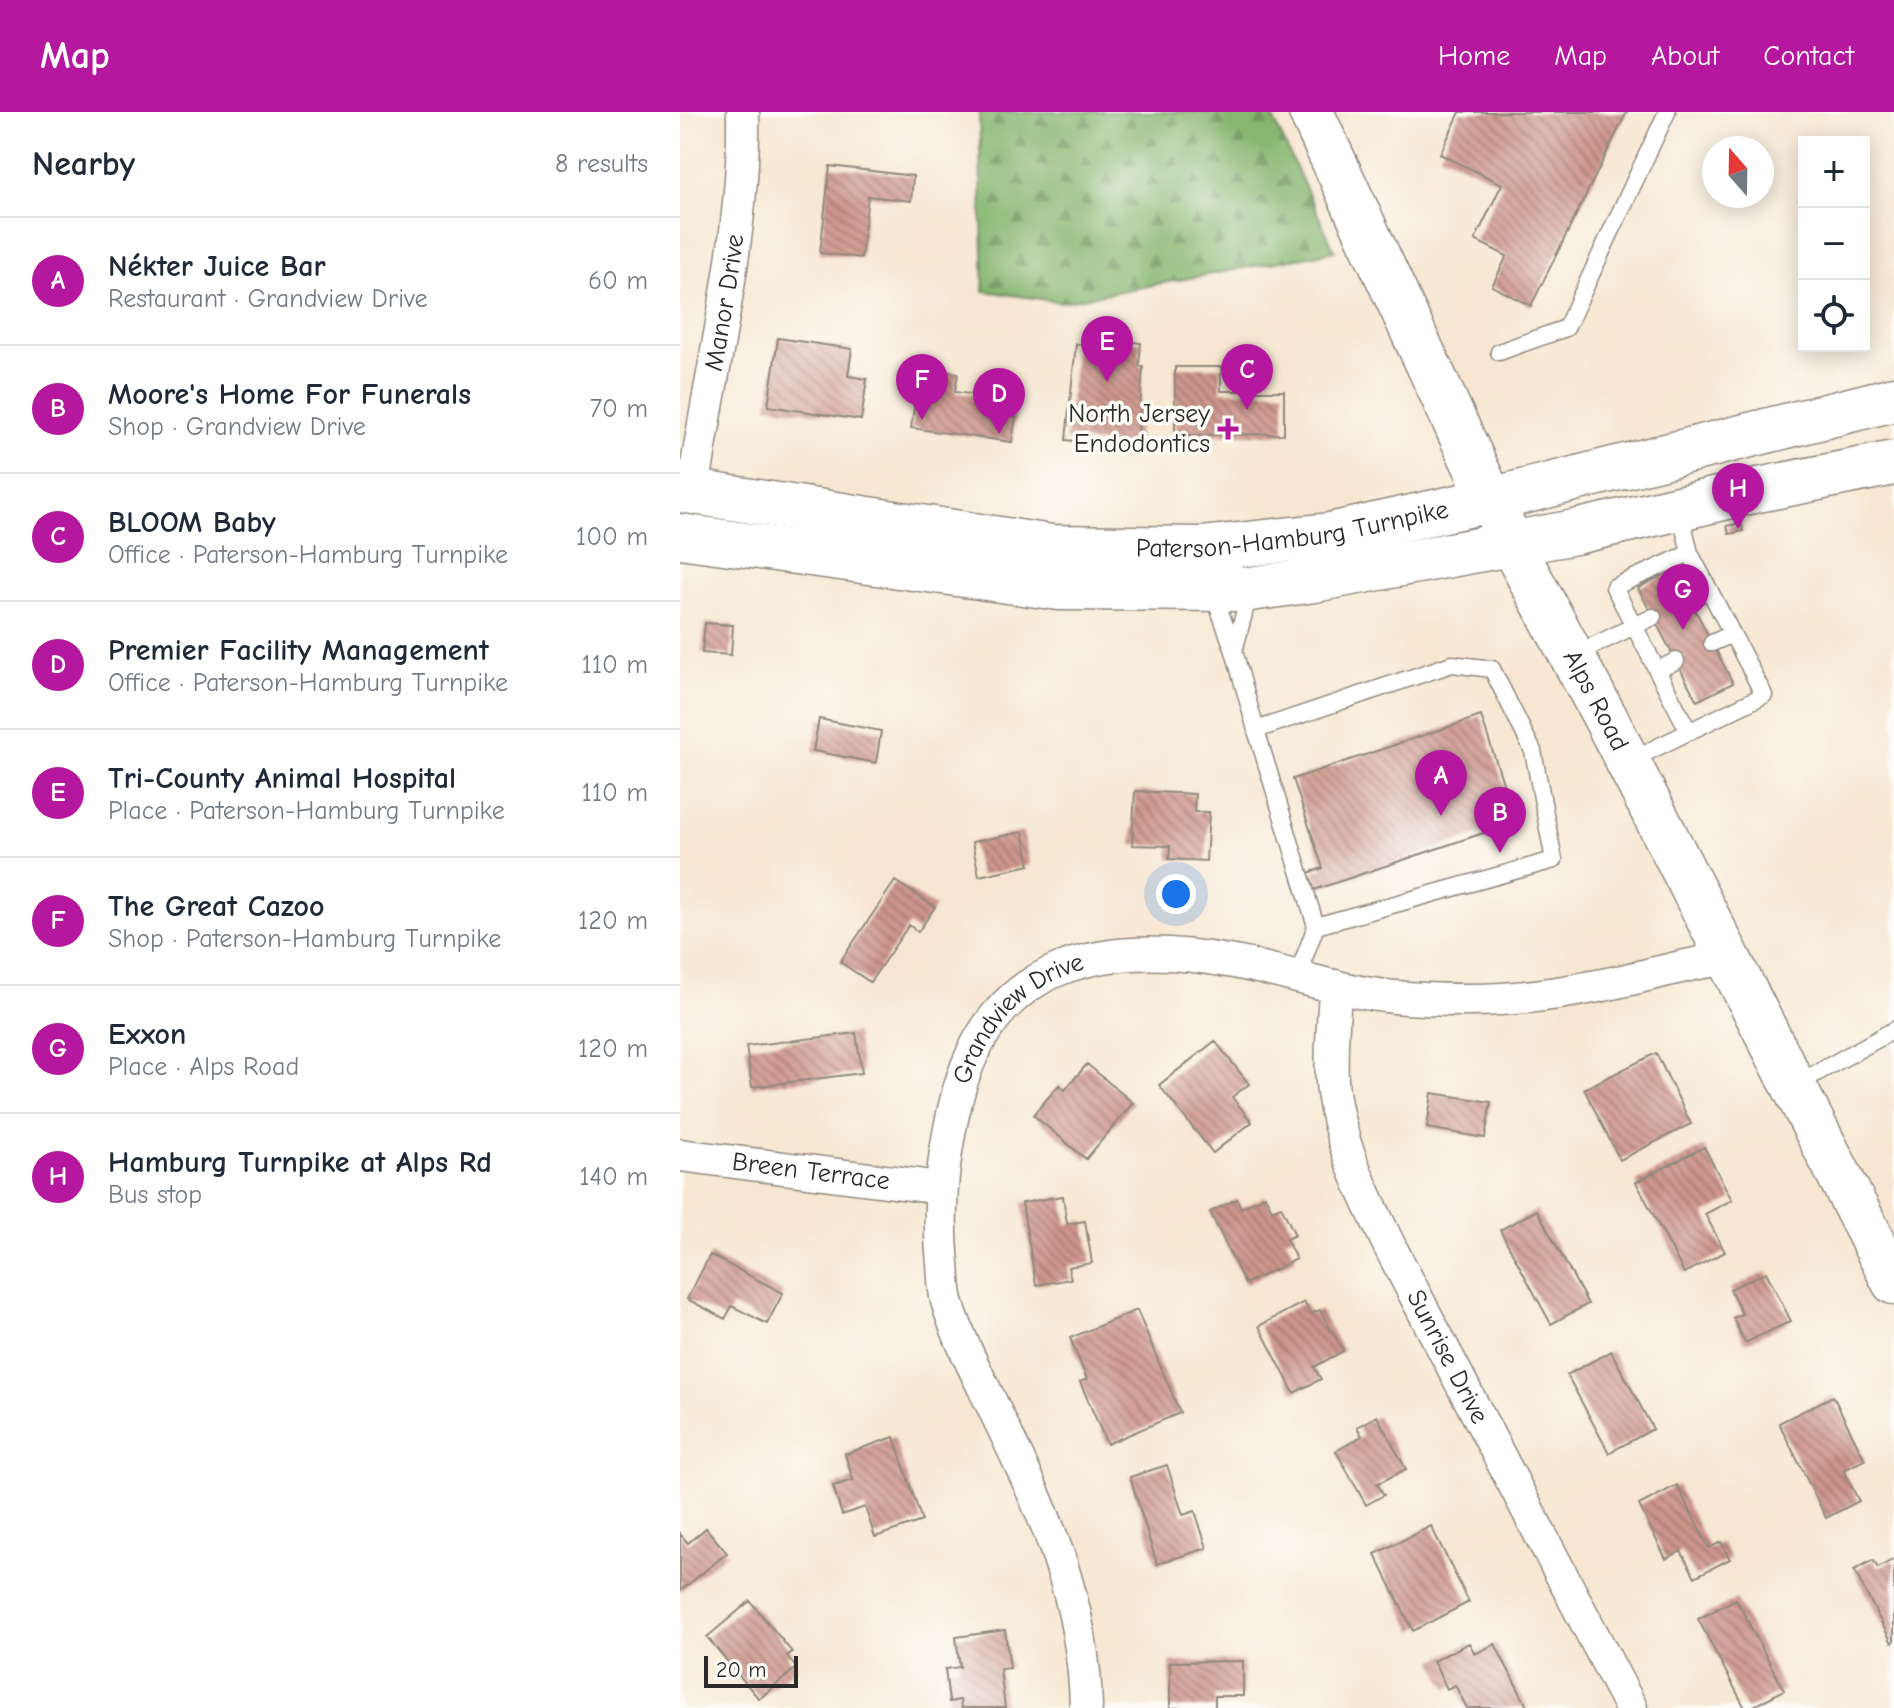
<!DOCTYPE html>
<meta charset="utf-8">
<style>
:root{--surface:#fff;--page:#f2f2f3;--text:#1f2937;--muted:#747a83;--line:#e0e1e3;--accent:#b5179e}
body{margin:0;font-family:"Comic Neue",sans-serif;background:var(--page);color:var(--text)}
.controls{position:absolute;right:24px;top:24px;display:grid;overflow:hidden;border-radius:0px;box-shadow:0 4px 20px #0003}
.controls button{width:72px;height:72px;display:grid;place-items:center;padding:0;border:0;border-bottom:2px solid var(--line);background:var(--surface);color:var(--text);font:40px sans-serif}
.compass{position:absolute;left:1022px;top:24px;width:72px;height:72px;border-radius:50%;background:var(--surface);box-shadow:0 4px 20px #0003;rotate:340deg}
.scale{position:absolute;left:24px;bottom:20px;width:94px;box-sizing:border-box;padding-left:8px;border:4px solid #2b2b2b;border-top:0;font-size:22px;line-height:28px;white-space:nowrap;color:#2b2b2b;-webkit-text-stroke:6px #fdfcf7;paint-order:stroke}
.you{position:absolute;left:496px;top:782px;width:28px;height:28px;margin:-20px;border:6px solid #fff;border-radius:50%;background:#1a73e8;box-shadow:0 0 0 12px #1a73e833}
.badge{display:grid;place-items:center;width:52px;height:52px;border-radius:50%;background:var(--accent);color:#fff;font-size:26px;font-weight:700}
.pin{position:absolute;translate:-50% -66px;filter:drop-shadow(0 2px 4px #0008)}
.pin::after{content:'';position:absolute;top:42px;width:28px;height:24px;background:inherit;clip-path:polygon(0 0,100% 0,50% 100%)}
.list{margin:0;padding:0;list-style:none}
h2{display:flex;justify-content:space-between;align-items:center;height:104px;margin:0;padding:0 32px;font-size:34px}
h2 small{font-size:26px;font-weight:400;color:var(--muted)}
.list li{display:grid;grid-template-columns:52px 1fr auto;gap:24px;align-items:center;box-sizing:border-box;height:128px;padding:0 32px;border-top:2px solid var(--line)}
.list b{display:block;font-size:30px;white-space:nowrap}
.list p{margin:0;font-size:26px;white-space:nowrap;color:var(--muted)}
.list em{font-size:26px;font-style:normal;color:var(--muted)}
.icon{flex:none;width:44px;height:44px;fill:none;stroke:currentColor;stroke-width:2;stroke-linecap:round;stroke-linejoin:round}
.map{position:relative;flex:none;width:1214px;height:1596px;overflow:hidden}
header{display:flex;align-items:center;gap:48px;box-sizing:border-box;height:112px;padding:0 40px;background:var(--accent);color:#fff}
header strong{font-size:38px}
nav{display:flex;gap:44px;margin-inline-start:auto;font-size:28px}
main{display:flex}
aside{flex:1;background:var(--surface)}
.map>svg:first-child{display:block}
</style>
<header>
<strong>Map</strong>
<nav><a>Home</a><a>Map</a><a>About</a><a>Contact</a></nav>
</header>
<main>
<aside>
<h2>Nearby<small>8 results</small></h2>
<ul class="list">
<li><span class="badge">A</span><div><b>Nékter Juice Bar</b><p>Restaurant · Grandview Drive</p></div><em>60 m</em></li>
<li><span class="badge">B</span><div><b>Moore's Home For Funerals</b><p>Shop · Grandview Drive</p></div><em>70 m</em></li>
<li><span class="badge">C</span><div><b>BLOOM Baby</b><p>Office · Paterson-Hamburg Turnpike</p></div><em>100 m</em></li>
<li><span class="badge">D</span><div><b>Premier Facility Management</b><p>Office · Paterson-Hamburg Turnpike</p></div><em>110 m</em></li>
<li><span class="badge">E</span><div><b>Tri-County Animal Hospital</b><p>Place · Paterson-Hamburg Turnpike</p></div><em>110 m</em></li>
<li><span class="badge">F</span><div><b>The Great Cazoo</b><p>Shop · Paterson-Hamburg Turnpike</p></div><em>120 m</em></li>
<li><span class="badge">G</span><div><b>Exxon</b><p>Place · Alps Road</p></div><em>120 m</em></li>
<li><span class="badge">H</span><div><b>Hamburg Turnpike at Alps Rd</b><p>Bus stop</p></div><em>140 m</em></li>
</ul>
</aside>
<div class="map">
<svg width="1214" height="1596" viewBox="0 0 1214 1596">
<defs>
<pattern id="forest-firs" width="22" height="20" patternUnits="userSpaceOnUse" patternTransform="scale(2)"><rect width="22" height="20" fill="#86b670"/><path d="M5 1l3.5 6h-7zM16 11l3.5 6h-7z" fill="#6e945c"/></pattern>
<pattern id="building-back-hatch" width="6" height="6" patternUnits="userSpaceOnUse" patternTransform="scale(2)"><rect width="6" height="6" fill="#cd958b"/><path d="M-1 5l2 2M0 0l6 6M5-1l2 2" fill="none" stroke="#a77a72"/></pattern>
</defs>
<rect width="100%" height="100%" fill="#fdfcf7"/>
<filter id="ink" filterUnits="userSpaceOnUse"><feTurbulence type="fractalNoise" baseFrequency=".0125" numOctaves="2"/><feDisplacementMap in="SourceGraphic" scale="16" xChannelSelector="R" yChannelSelector="G"/><feConvolveMatrix kernelMatrix="1 2 1 2 8 2 1 2 1" color-interpolation-filters="sRGB"/></filter>
<filter id="wash" filterUnits="userSpaceOnUse"><feTurbulence type="fractalNoise" baseFrequency=".006" numOctaves="4" result="noise"/><feDisplacementMap in="SourceGraphic" scale="32" xChannelSelector="R" yChannelSelector="G"/><feGaussianBlur stdDeviation="1.8" result="paint"/><feColorMatrix in="noise" values="0 0 0 0 0 0 0 0 0 0 0 0 0 0 0 0 0 1.4 0 .05"/><feComposite in="paint" operator="in"/></filter>
<g filter="url(#wash)">
<rect width="100%" height="100%" fill="#f7e7d2"/>
<path fill="url(#forest-firs)" stroke="#58704e" stroke-width="2" d="M299,0H590L655,139L381,190L304,179Z"/>
<g id="blocks">
<path fill="url(#building-back-hatch)" d="M780,0H947L851,194L812,174L827,144L795,128L822,72L760,42Z
M150,54L233,64L231,89L188,84L181,146L140,141Z
M421,225L461,231L459,254L463,255L457,335L386,328L396,232L421,234Z
M98,226L172,237L168,264L187,267L181,308L88,294Z
M495,255H541V279H604V322L495,323Z
M240,256L278,261L275,280L338,289L332,330L231,316Z
M1061,411L1063,419L1049,422L1047,414Z
M994,457L1053,571L1017,589L958,476Z
M25,511L53,513L51,543L22,541Z
M801,604L836,710L634,778L628,761L643,756L613,667Z
M139,607L201,619L196,651L133,639Z
M455,679L515,682L514,700H529L526,749L489,747L490,734L452,733Z
M343,720L350,753L299,764L292,730Z
M215,769L255,795L238,820L229,813L190,870L160,850Z
M176,921L182,961L72,975L66,934Z
M535,929L569,972L552,985L572,1010L533,1041L479,973Z
M976,941L1011,1012L940,1048L904,977Z
M407,952L453,991L406,1047L353,1003L379,973L385,978Z
M752,981L811,990L805,1026L747,1016Z
M1024,1035L1052,1088L1025,1102L1045,1140L1004,1161L956,1070Z
M383,1084L387,1112L405,1109L412,1151L388,1155L391,1167L356,1173L342,1091Z
M585,1084L592,1098L601,1094L615,1123L606,1127L616,1147L565,1172L530,1100L557,1087L561,1096Z
M857,1098L908,1192L871,1212L820,1118Z
M30,1143L103,1181L87,1212L52,1194L45,1207L7,1187Z
M1086,1160L1111,1209L1065,1231L1053,1206L1062,1202L1050,1177Z
M624,1190L631,1202L640,1198L663,1239L634,1255L641,1267L614,1281L579,1214Z
M457,1198L500,1301L427,1332L400,1270L407,1267L390,1226Z
M931,1239L973,1317L929,1341L887,1263Z
M1153,1284L1185,1348L1163,1358L1179,1389L1146,1406L1099,1311Z
M697,1304L726,1357L697,1372L704,1383L686,1393L656,1339L682,1324L677,1315Z
M214,1325L242,1409L195,1425L185,1395L162,1403L153,1374L173,1368L165,1342Z
M487,1353L503,1403L515,1399L527,1436L477,1452L450,1365Z
M997,1373L1029,1436L1041,1430L1050,1447L1015,1465L1001,1439L986,1447L959,1393Z
M751,1414L789,1490L733,1519L695,1442Z
M26,1416L47,1441L0,1479V1422L8,1431Z
M1214,1447V1530L1212,1531L1174,1458L1193,1448L1198,1456Z
M1056,1487L1104,1578L1070,1596H1065L1018,1507Z
M70,1489L112,1540L107,1544L116,1556L79,1587L27,1525Z
M325,1518L330,1556L320,1557L325,1596H281L280,1588L269,1590L265,1557L280,1555L276,1525Z
M789,1531L795,1542L815,1532L848,1596H787L775,1573L767,1577L753,1549Z
M563,1549V1584H535V1596H490V1550Z"/>
</g>
</g>
<g filter="url(#ink)">
<use href="#blocks" fill-opacity="0" stroke="#91897e" stroke-width="2"/>
<g fill="none" stroke-linecap="round" stroke-linejoin="round">
<g stroke="#91897e" stroke-width="19">
<path id="lane" d="M819,240L886,216L987,0
M533,480L554,539L570,479
M1009,487L1029,478
M1032,531L1052,522
M554,539L576,618
M894,543L973,505
M977,558L996,549
M1009,620L934,475L1010,441
M949,649L1084,583L1010,441L1000,399
M617,865L636,814L576,618L772,552L812,557L853,639L874,748L636,814
M1115,973L1214,918"/>
</g>
<g stroke="#91897e" stroke-width="35">
<g id="street">
<path id="s1" d="M13,380C31,254 65,128 63,0"/>
<path id="s2" d="M655,874C654,909 649,946 653,980C660,1034 685,1083 708,1131L951,1596"/>
<path id="s3" d="M0,1043L261,1076"/>
<path id="s4" d="M406,1596C404,1485 365,1403 318,1305C300,1267 279,1229 267,1189C264,1177 264,1164 263,1152C257,1096 263,1042 276,989C311,846 426,826 554,850C598,858 641,873 685,881C719,887 755,888 789,888C834,888 879,882 923,873C965,865 1005,852 1047,846"/>
</g>
</g>
<g stroke="#91897e" stroke-width="47">
<g id="secondary">
<path id="s5" d="M631,0L831,431L927,609L1214,1170"/>
</g>
</g>
<g stroke="#91897e" stroke-width="47">
<g id="primary">
<path id="s6" d="M0,378L371,435L521,437L650,423L810,388L1214,287"/>
<path d="M0,424L379,476L570,477L634,468L895,420L1073,379L1214,351"/>
</g>
</g>
<use href="#lane" stroke="#fff" stroke-width="16"/>
<use href="#street" stroke="#fff" stroke-width="32"/>
<use href="#secondary" stroke="#fff" stroke-width="44"/>
<use href="#primary" stroke="#fff" stroke-width="44"/>
</g>
</g>
<path fill="#b5179e" stroke="#fdfcf7" stroke-width="3" d="M544 305h8v8h8v8h-8v8h-8v-8h-8v-8h8z"/>
<g text-anchor="middle" dominant-baseline="central" stroke-width="7" stroke-linejoin="round" paint-order="stroke">
<g font-size="26" fill="#2b2b2b" stroke="#fdfcf7">
<text stroke="none"><textPath href="#s1" startOffset="192">Manor Drive</textPath></text>
<text stroke="none"><textPath href="#s6" startOffset="618">Paterson-Hamburg Turnpike</textPath></text>
<text stroke="none"><textPath href="#s5" startOffset="654">Alps Road</textPath></text>
<text stroke="none"><textPath href="#s4" startOffset="744">Grandview Drive</textPath></text>
<text stroke="none"><textPath href="#s3" startOffset="132">Breen Terrace</textPath></text>
<text stroke="none"><textPath href="#s2" startOffset="396">Sunrise Drive</textPath></text>
</g>
<g font-size="26" fill="#2b2b2b" stroke="#fdfcf7" text-anchor="end">
<text x="530" y="302">North Jersey<tspan x="530" dy="30">Endodontics</tspan></text>
</g>
</g>
</svg>
<div class="controls">
<button>+</button>
<button>−</button>
<button><svg class="icon" aria-label="locate" viewBox="0 0 24 24"><circle cx="12" cy="12" r="6"/><path d="M12 2v4M12 18v4M2 12h4M18 12h4"/></svg></button>
</div>
<svg class="compass" viewBox="-18 -18 36 36"><path d="M0-13l5 13h-10z" fill="#e53935"/><path d="M0 13l5-13h-10z" fill="#747a83"/></svg>
<div class="scale">20 m</div>
<div class="you"></div>
<div class="pin badge" style="left:761px;top:704px">A</div>
<div class="pin badge" style="left:820px;top:741px">B</div>
<div class="pin badge" style="left:567px;top:298px">C</div>
<div class="pin badge" style="left:319px;top:322px">D</div>
<div class="pin badge" style="left:427px;top:270px">E</div>
<div class="pin badge" style="left:242px;top:308px">F</div>
<div class="pin badge" style="left:1003px;top:518px">G</div>
<div class="pin badge" style="left:1058px;top:417px">H</div>
</div>
</main>
